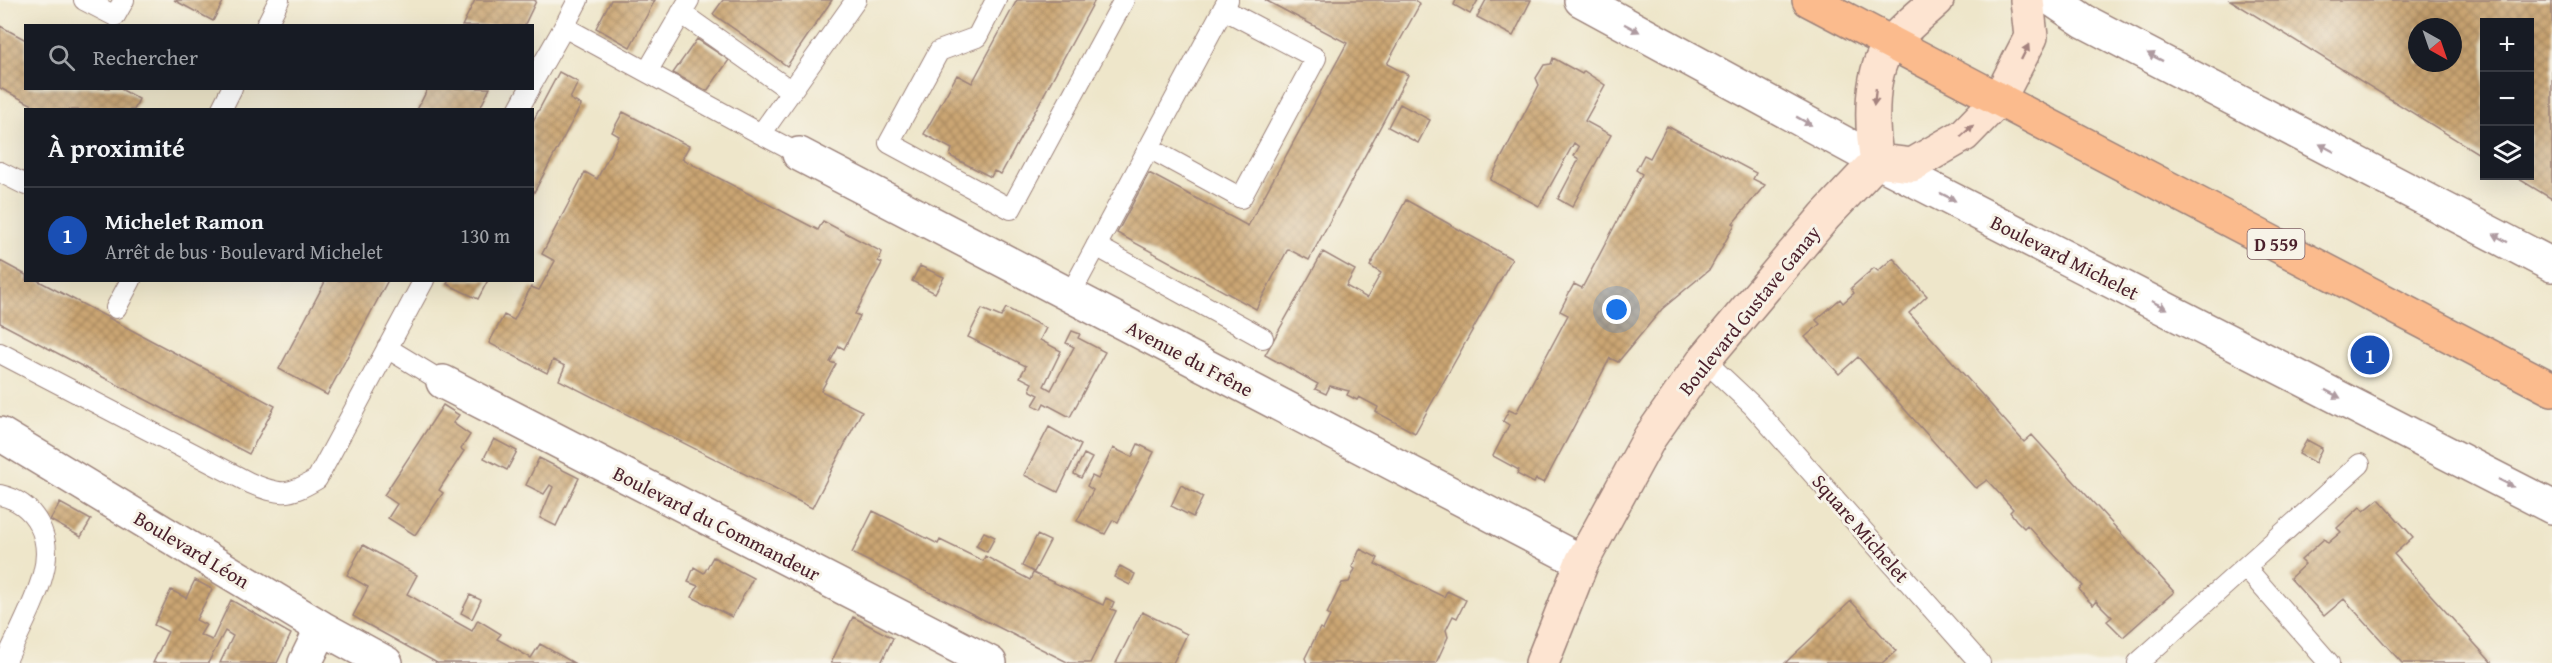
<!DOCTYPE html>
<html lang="fr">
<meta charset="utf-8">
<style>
:root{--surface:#171b24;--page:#242831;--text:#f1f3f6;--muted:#9ea1a6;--line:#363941;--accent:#0b8043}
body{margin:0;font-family:"Gentium Book Plus",serif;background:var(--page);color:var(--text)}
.controls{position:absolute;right:18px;top:18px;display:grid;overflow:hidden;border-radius:0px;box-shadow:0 6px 24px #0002}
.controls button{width:54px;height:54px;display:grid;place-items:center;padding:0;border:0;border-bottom:2px solid var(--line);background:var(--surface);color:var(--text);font:30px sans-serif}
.compass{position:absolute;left:2408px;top:18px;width:54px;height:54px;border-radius:50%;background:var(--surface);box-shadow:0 6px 24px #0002;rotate:140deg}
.you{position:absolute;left:1617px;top:310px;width:21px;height:21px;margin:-15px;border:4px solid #fff;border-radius:50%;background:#1a73e8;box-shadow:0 0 0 9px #1a73e833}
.badge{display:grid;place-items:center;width:39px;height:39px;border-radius:50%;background:var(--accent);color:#fff;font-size:20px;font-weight:700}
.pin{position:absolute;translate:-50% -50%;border:3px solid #fff;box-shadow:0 2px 6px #0006}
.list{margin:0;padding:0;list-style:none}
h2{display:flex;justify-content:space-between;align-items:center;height:78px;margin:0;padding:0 24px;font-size:26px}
h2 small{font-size:20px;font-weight:400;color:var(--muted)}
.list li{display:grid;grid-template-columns:39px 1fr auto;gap:18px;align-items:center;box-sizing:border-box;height:96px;padding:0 24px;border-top:2px solid var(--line)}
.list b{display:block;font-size:22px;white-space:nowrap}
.list p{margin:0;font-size:20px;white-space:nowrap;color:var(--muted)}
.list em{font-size:20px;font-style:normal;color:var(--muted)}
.icon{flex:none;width:33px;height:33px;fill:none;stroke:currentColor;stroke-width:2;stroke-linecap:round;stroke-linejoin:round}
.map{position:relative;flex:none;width:2552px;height:663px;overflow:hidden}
.search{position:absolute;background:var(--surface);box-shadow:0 6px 24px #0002;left:24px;top:24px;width:510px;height:66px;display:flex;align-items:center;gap:15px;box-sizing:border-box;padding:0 21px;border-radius:0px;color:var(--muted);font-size:22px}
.panel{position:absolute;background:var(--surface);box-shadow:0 6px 24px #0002;left:24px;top:108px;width:510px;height:174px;border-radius:0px}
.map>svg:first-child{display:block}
</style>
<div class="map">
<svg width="2552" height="663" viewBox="0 0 2552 663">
<defs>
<pattern id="building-cross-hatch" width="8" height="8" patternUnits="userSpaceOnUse" patternTransform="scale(1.5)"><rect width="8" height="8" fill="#cba673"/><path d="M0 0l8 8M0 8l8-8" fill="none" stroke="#a7875f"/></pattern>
</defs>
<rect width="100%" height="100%" fill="#f7f3e8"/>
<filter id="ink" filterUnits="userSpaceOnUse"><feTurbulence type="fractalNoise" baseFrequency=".0167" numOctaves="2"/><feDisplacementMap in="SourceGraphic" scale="12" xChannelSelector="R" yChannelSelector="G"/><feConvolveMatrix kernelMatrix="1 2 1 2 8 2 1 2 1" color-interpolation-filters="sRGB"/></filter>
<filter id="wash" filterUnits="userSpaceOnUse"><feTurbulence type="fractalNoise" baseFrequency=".008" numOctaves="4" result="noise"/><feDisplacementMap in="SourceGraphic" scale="24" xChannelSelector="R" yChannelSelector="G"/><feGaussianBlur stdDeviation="1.35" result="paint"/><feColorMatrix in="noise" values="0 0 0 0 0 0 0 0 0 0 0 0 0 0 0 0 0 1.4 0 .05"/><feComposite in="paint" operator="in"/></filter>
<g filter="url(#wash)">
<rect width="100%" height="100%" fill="#eee6ca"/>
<g id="blocks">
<path fill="url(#building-cross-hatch)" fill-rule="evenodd" d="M174,0H224L213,21Z
M475,0H534L536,1L524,26H462Z
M611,0H655L630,47L596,28Z
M723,0H832L787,66L713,14Z
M1017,0H1095L1001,174L994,171L991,177L950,156L952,149L924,134L957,75L972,83Z
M1265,0H1414L1420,4L1387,64L1408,75L1309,260L1288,249L1256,309L1117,233L1149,173L1248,226L1347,43Z
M1456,0H1478L1470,14L1454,5Z
M1486,0H1531L1513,36L1477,17Z
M2230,0H2552V199L2514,176H2530V22H2484V157ZM2417,27H2453V63H2417Z
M0,26L26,40V88H119L139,99L134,110H42L0,88Z
M697,39L729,60L707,91L673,73Z
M1553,58L1582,74L1584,71L1605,85L1585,121L1611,135L1572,207L1558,199L1579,159L1574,156L1579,147L1574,143L1539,206L1490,180L1539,85L1536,78L1544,65L1551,64Z
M559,72L578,82L570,99L581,105L532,196V123Z
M428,88H490L479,110H417Z
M1400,104L1430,120L1418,143L1388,127Z
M623,112L689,146L682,159L818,230L823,221L882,252L878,261L882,263L855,314L860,316L844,349L839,346L830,362L836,364L821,391L862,411L812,508L559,380L565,366L553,360L547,373L489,343L504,315L514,320L531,287L539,290L555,261L542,254L585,172L597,179L619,136L612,132Z
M1667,126L1756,173L1753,179L1765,185L1733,223L1735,224L1710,269L1662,309L1618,362L1610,358L1544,483L1536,479L1534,483L1517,474L1519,470L1493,456L1509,425L1503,421L1509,410L1516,413L1568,315L1560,311L1569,293L1574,284L1582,288L1642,174L1636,170L1644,155L1650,158Z
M1406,200L1512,259L1415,433L1376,412L1378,407L1359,397L1357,400L1347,395L1349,391L1330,386L1326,394L1315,389L1318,384L1265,355L1323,252L1355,270L1346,286L1367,298L1381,273L1370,266Z
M1893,258L1927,296L1909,313L2024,442L2032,435L2174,592L2123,637L2107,621L2112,617L2096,601L2093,605L2085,597L2079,589L2083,586L2027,525L2024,528L2016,520L2010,512L2013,509L1987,480L1976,488L1974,487L1858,357L1839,374L1805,337L1820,324L1816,320L1840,299L1843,303L1854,293L1851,288L1874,268L1878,271Z
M0,261L26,275V280H37L275,406L249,454L0,323Z
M920,266L944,277L935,293L912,281Z
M326,280H388L327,395L279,369Z
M449,280H488L478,299L447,284Z
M1006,308L1046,328L1040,340L1061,351L1044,386L1051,390L1074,347L1066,343L1072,331L1080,334L1078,338L1105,352L1070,417L1044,403L1041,409L1033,405L1039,395L1031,391L1030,387L1032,383L1020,377L1026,366L968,337L982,309L1001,317Z
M443,405L459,415L453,423L470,435L461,449L464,451L439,490L443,493L415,535L388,518L397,504L384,495Z
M1049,427L1081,445L1058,492L1024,475Z
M494,439L517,451L507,470L484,458Z
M2307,440L2322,448L2315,463L2299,454Z
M1138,444L1154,452L1118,522L1113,520L1105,534L1077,521L1093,490L1087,486L1092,476L1098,479L1113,448L1132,457Z
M1084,454L1092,458L1081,478L1074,474Z
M539,458L579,478L556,526L540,518L553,487L550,485L544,494L526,485Z
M1181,485L1203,497L1193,517L1171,506Z
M2379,499L2413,537L2394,554L2492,663H2402L2344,599L2324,616L2290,578L2305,564L2301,560L2324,539L2328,543L2341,532L2337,528L2360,507L2364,511Z
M60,503L91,520L81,537L50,520Z
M873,511L938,544L940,540L983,561L985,556L1030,580L1033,573L1103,605L1106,598L1114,602L1111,609L1116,611L1090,663H1069L852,553Z
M984,532L995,537L987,552L976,546Z
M1037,535L1050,541L1034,572L1022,566Z
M363,545L417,575L407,594L456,622L472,631L478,620L501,634L497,639L531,658L540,644L574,663H437L363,622L353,616L368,587L347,575Z
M1360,549L1378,558L1375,564L1444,597L1447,591L1466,600L1457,618L1453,616L1446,630L1448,637L1436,663H1307L1305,658L1320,628L1323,630L1330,616L1327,614L1342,583L1349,582L1355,569L1352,567Z
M713,557L753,578L732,617L692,597L698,586L688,582L694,567L704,573Z
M1120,566L1135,574L1130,585L1114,577Z
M195,580L212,589L196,620L206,625L200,635L212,640L231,600L291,634L277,663H220L233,636L225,631L208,663H153L168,632L154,625L171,590L186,598Z
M470,595L481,600L472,619L461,613Z
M1851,601L1896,651L1882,663H1785Z
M1142,612L1187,634L1173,663H1116Z
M853,617L893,638L881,663H831Z"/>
</g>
</g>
<g filter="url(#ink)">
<use href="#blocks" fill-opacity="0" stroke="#9c827a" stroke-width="1.5"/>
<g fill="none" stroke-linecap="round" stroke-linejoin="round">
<g stroke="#9c827a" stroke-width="22">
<path id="lane" d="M84,0L115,16L124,0
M578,0L564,27L761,134
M996,0L977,37L939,51L889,143L1011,209L1124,0
M681,13L791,91
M266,26L279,0
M647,72L689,0
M532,83L564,27
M221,110L232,88
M518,110L530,88
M1149,148L1241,198L1316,58L1223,9
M799,154L761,134L856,0
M0,172L26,185
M1096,246L1263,338
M1070,295L1228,0
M116,308L131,280
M387,348L443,382
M0,353L250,483C282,496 288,496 317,479L424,280
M1704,360L1752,405L1980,663
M0,495C36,503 53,538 43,574C36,602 17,636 5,663
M2245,567L2329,663
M2138,663L2360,464"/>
</g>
<g stroke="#9c827a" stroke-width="36">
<path id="street" d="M1581,0L1877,161L2552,507
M2053,0L2084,21L2552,265
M799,154L1582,562
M443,382L990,663
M0,434L322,628L386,663
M305,663L322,628"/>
</g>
<g stroke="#9c827a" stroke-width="36">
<path id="secondary" d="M1877,161L1912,165L1964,135L1999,99L2031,37L2027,0
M1877,161C1871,127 1868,69 1893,41C1906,26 1923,13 1937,0
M1542,663L1582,562L1650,437L1704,360L1825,216L1877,161"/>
</g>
<g stroke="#9c827a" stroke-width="36">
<path id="primary" d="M1809,0L2552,389"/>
</g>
<use href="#lane" stroke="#fff" stroke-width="20"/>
<use href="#street" stroke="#fff" stroke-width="33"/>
<use href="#secondary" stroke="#fde4d1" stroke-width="33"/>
<use href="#primary" stroke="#fbbb8d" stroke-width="33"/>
</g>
<defs><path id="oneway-solid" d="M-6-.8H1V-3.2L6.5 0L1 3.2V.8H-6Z" transform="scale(1.5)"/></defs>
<g fill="#ae9aa0">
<use href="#oneway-solid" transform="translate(1632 28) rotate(28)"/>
<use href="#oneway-solid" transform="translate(2155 57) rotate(-153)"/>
<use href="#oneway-solid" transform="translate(1804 121) rotate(29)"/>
<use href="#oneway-solid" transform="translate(2327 148) rotate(-152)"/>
<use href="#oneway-solid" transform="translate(1948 197) rotate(27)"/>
<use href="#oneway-solid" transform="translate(2500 238) rotate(-152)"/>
<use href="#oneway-solid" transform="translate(2159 305) rotate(27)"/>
<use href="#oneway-solid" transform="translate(2333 394) rotate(27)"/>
<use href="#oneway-solid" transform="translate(2506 483) rotate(27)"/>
</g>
<g fill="#a4827e">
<use href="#oneway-solid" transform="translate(2025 52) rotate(-64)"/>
<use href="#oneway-solid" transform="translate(1875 97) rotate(96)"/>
<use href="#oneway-solid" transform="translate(1967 131) rotate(-42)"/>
</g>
</g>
<g text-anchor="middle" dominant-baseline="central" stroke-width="6" stroke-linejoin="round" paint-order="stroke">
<rect fill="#f7f3e8" stroke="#7e5f64" stroke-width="1.5" x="2247.5" y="229" width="57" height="30" rx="4.5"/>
<g font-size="18" font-weight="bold" fill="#4a1f2b">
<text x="2276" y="244">D 559</text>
</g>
<g font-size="20" fill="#4a1f2b" stroke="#f7f3e8">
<text transform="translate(2065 257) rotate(27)">Boulevard Michelet</text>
<text transform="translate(1749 310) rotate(-51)">Boulevard Gustave Ganay</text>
<text transform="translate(1190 358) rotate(28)">Avenue du Frêne</text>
<text transform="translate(717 523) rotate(27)">Boulevard du Commandeur</text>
<text transform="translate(1861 528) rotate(49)">Square Michelet</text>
<text transform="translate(192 549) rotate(31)">Boulevard Léon</text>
</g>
</g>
</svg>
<div class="controls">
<button>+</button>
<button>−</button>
<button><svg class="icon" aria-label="layers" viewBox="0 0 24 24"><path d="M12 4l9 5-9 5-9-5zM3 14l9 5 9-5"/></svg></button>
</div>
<svg class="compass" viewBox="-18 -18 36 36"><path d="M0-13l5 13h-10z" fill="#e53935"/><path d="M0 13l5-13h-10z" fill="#9ea1a6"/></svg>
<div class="you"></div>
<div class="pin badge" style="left:2370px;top:355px;background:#1a4fb4">1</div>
<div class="search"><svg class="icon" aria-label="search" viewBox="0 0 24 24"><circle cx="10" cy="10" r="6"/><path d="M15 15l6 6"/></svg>Rechercher</div>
<section class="panel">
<h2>À proximité<small></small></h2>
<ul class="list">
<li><span class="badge" style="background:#1a4fb4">1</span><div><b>Michelet Ramon</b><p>Arrêt de bus · Boulevard Michelet</p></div><em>130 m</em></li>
</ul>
</section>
</div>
